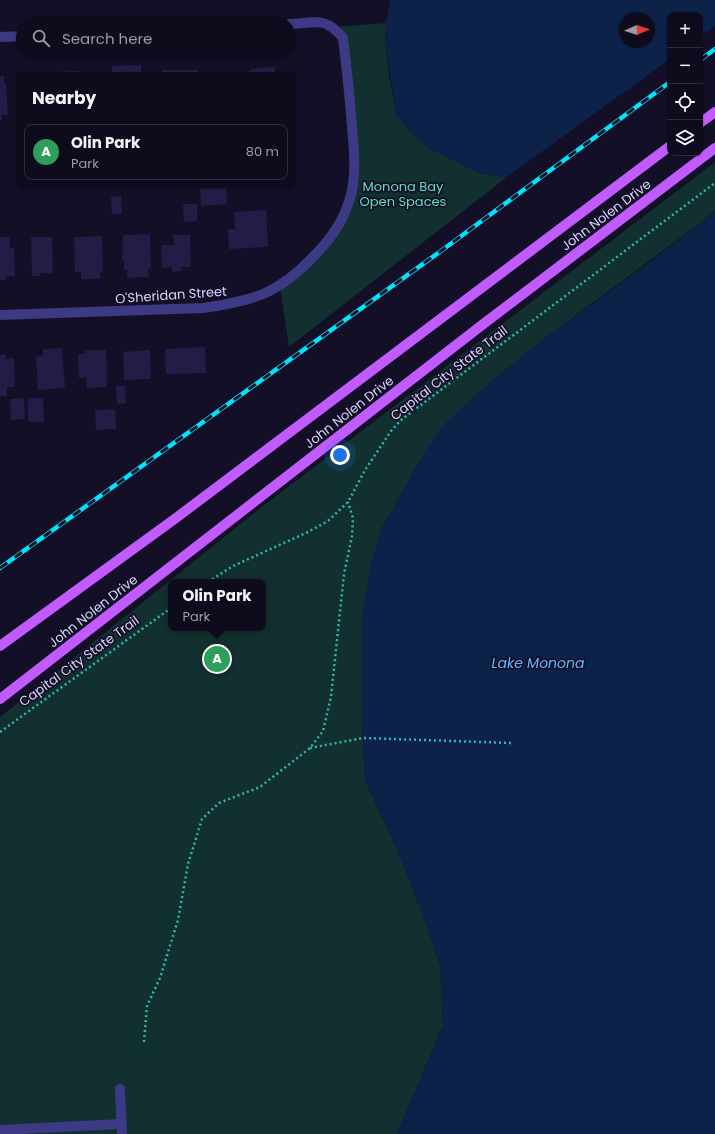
<!DOCTYPE html>
<meta charset="utf-8">
<style>
:root{--surface:#0e0b1c;--page:#171425;--text:#f1f3f6;--muted:#9b9ba3;--line:#2e2b3b;--accent:#1a73e8}
body{margin:0;font-family:Poppins,sans-serif;background:var(--page);color:var(--text)}
.controls{position:absolute;right:12px;top:12px;display:grid;overflow:hidden;border-radius:8px;box-shadow:0 1px 3px #0004}
.controls button{width:36px;height:36px;display:grid;place-items:center;padding:0;border:0;border-bottom:1px solid var(--line);background:var(--surface);color:var(--text);font:20px sans-serif}
.compass{position:absolute;left:619px;top:12px;width:36px;height:36px;border-radius:50%;background:var(--surface);box-shadow:0 1px 3px #0004;rotate:87deg}
.you{position:absolute;left:340px;top:455px;width:14px;height:14px;margin:-10px;border:3px solid #fff;border-radius:50%;background:#1a73e8;box-shadow:0 0 0 6px #1a73e833}
.badge{display:grid;place-items:center;width:26px;height:26px;border-radius:50%;background:var(--accent);color:#fff;font-size:13px;font-weight:700}
.pin{position:absolute;translate:-50% -50%;border:2px solid #fff;box-shadow:0 1px 4px #0006}
.popup{position:absolute;left:168px;top:579px;width:98px;height:52px;box-sizing:border-box;display:grid;place-content:center;border-radius:8px;background:var(--surface);filter:drop-shadow(0 1px 3px #0005);font-size:13px;white-space:nowrap;color:var(--muted)}
.popup b{font-size:15px;color:var(--text)}
.popup::after{content:'';position:absolute;left:50%;top:100%;margin-left:-8px;border:8px solid transparent;border-top-color:var(--surface)}
.list{margin:0;padding:0;list-style:none}
h2{display:flex;justify-content:space-between;align-items:center;height:52px;margin:0;padding:0 16px;font-size:17px}
h2 small{font-size:13px;font-weight:400;color:var(--muted)}
.list li{display:grid;grid-template-columns:26px 1fr auto;gap:12px;align-items:center;box-sizing:border-box;height:56px;margin:0 8px 8px;padding:0 8px;border:1px solid var(--line);border-radius:8px}
.list b{display:block;font-size:15px;white-space:nowrap}
.list p{margin:0;font-size:13px;white-space:nowrap;color:var(--muted)}
.list em{font-size:13px;font-style:normal;color:var(--muted)}
.icon{flex:none;width:22px;height:22px;fill:none;stroke:currentColor;stroke-width:2;stroke-linecap:round;stroke-linejoin:round}
.map{position:relative;flex:none;width:715px;height:1134px;overflow:hidden}
.search{position:absolute;background:var(--surface);box-shadow:0 1px 3px #0004;left:16px;top:16px;width:280px;height:44px;display:flex;align-items:center;gap:10px;box-sizing:border-box;padding:0 14px;border-radius:22px;color:var(--muted);font-size:15px}
.panel{position:absolute;background:var(--surface);box-shadow:0 1px 3px #0004;left:16px;top:72px;width:280px;height:116px;border-radius:8px}
.map>svg:first-child{display:block}
</style>
<div class="map">
<svg width="715" height="1134" viewBox="0 0 715 1134">
<rect width="100%" height="100%" fill="#130f26"/>
<path fill="#12302f" fill-rule="evenodd" d="M386,23L385,43L389,75L396,113L409,131L478,173L507,177L289,347L280,286L322,248L352,192L343,38L334,27Z
M715,162V211C623,284 523,347 440,429L361,620V706L365,780L398,851L421,910L440,966L443,1025L397,1134H0V717L259,509ZM171,582H263V628H171Z"/>
<path fill="#0c2248" fill-rule="evenodd" d="M390,0H715V26L700,37V15H670V59L507,177L478,173L428,148L409,131L396,113L385,43L386,23ZM625,18H649V42H625Z
M715,211V1134H397L443,1025L440,966L421,910L398,851L365,780L361,706V620L370,569L381,529L422,456L440,429L464,405L525,353L666,250Z"/>
<path fill="#241b47" d="M141,65V75H112V66Z
M275,67V75H245V72L251,71V69Z
M162,70H198V75H163Z
M79,71V75H52V72Z
M213,72H237L238,75H213Z
M0,76H4V83H6L8,115H2V120H0Z
M200,185H226L227,204L201,206Z
M121,196L122,214H112L111,197Z
M183,204H197V221L184,222Z
M266,210L268,247L229,249L228,229H235L234,212Z
M150,234L151,269H148L149,277L127,278V270H124V259H122L123,235Z
M173,235H190L191,267H181L182,271L172,272V267L162,268L161,245H174Z
M102,236L103,271H100V279H81V272H75L74,237Z
M0,237H10V248H14L15,276H6V280H0Z
M31,237H52L53,273H40V276H32Z
M205,347L206,373L166,374L165,349Z
M62,348L65,388L38,390L36,357L43,356V349Z
M85,350H106L107,387L87,388L86,378H79L78,354H85Z
M150,350L151,379L124,380L123,352Z
M6,354V359L14,358L15,387H7V396H0V355Z
M116,386H125L126,403L117,404Z
M24,398L25,419L11,420L10,399Z
M28,398H43L44,422H28Z
M115,409L116,429L96,430L95,410Z"/>
<g fill="none" stroke-linecap="round" stroke-linejoin="round">
<path stroke="#2fb8b0" stroke-width="2.5" stroke-dasharray="2 3" stroke-linecap="butt" d="M208,582L233,566L306,533L328,521L348,502L365,470L391,431L401,420L715,183
M0,732L171,608
M310,748L363,738L512,743
M144,1042L147,1006L160,978L178,920L188,864L202,819L219,803L260,787L310,748L323,731L331,697L344,574L352,536L353,518L348,502"/>
<path stroke="#3d3a85" stroke-width="10" d="M0,37L23,36
M0,315L203,308C253,301 278,294 313,257C328,242 340,227 347,207C359,178 353,144 351,114C349,89 346,63 343,38C325,16 315,23 289,24
M120,1089L122,1134
M0,1130L121,1124"/>
<path stroke="#c25bff" stroke-width="10" d="M700,123L715,112
M0,646L176,518L670,146
M0,699L482,325L715,148"/>
<g stroke="#00e5ff" stroke-width="4.5">
<path id="rail" d="M700,60L715,49
M0,568L441,251L670,82"/>
</g>
<use href="#rail" stroke="#130f26" stroke-width="3" stroke-dasharray="9" stroke-linecap="butt"/>
</g>
<g text-anchor="middle" dominant-baseline="central" stroke-width="3.5" stroke-linejoin="round" paint-order="stroke">
<g font-size="13" fill="#5fe0c0" stroke="#130f26">
<text x="403" y="186">Monona Bay<tspan x="403" dy="15">Open Spaces</tspan></text>
</g>
<g font-size="13" fill="#d9d4ff" stroke="#130f26">
<text transform="translate(606 215) rotate(-37)">John Nolen Drive</text>
<text transform="translate(171 295) rotate(-4)">O'Sheridan Street</text>
<text transform="translate(449 373) rotate(-38)">Capital City State Trail</text>
<text transform="translate(349 412) rotate(-38)">John Nolen Drive</text>
<text transform="translate(93 611) rotate(-38)">John Nolen Drive</text>
<text transform="translate(79 661) rotate(-36)">Capital City State Trail</text>
</g>
<g font-size="14" font-style="italic" fill="#62b6ff" stroke="#130f26">
<text x="538" y="663">Lake Monona</text>
</g>
</g>
</svg>
<div class="controls">
<button>+</button>
<button>−</button>
<button><svg class="icon" aria-label="locate" viewBox="0 0 24 24"><circle cx="12" cy="12" r="6"/><path d="M12 2v4M12 18v4M2 12h4M18 12h4"/></svg></button>
<button><svg class="icon" aria-label="layers" viewBox="0 0 24 24"><path d="M12 4l9 5-9 5-9-5zM3 14l9 5 9-5"/></svg></button>
</div>
<svg class="compass" viewBox="-18 -18 36 36"><path d="M0-13l5 13h-10z" fill="#e53935"/><path d="M0 13l5-13h-10z" fill="#9b9ba3"/></svg>
<div class="you"></div>
<div class="pin badge" style="left:217px;top:659px;background:#2e9e5b">A</div>
<div class="popup"><b>Olin Park</b>Park</div>
<div class="search"><svg class="icon" aria-label="search" viewBox="0 0 24 24"><circle cx="10" cy="10" r="6"/><path d="M15 15l6 6"/></svg>Search here</div>
<section class="panel">
<h2>Nearby<small></small></h2>
<ul class="list">
<li><span class="badge" style="background:#2e9e5b">A</span><div><b>Olin Park</b><p>Park</p></div><em>80 m</em></li>
</ul>
</section>
</div>
